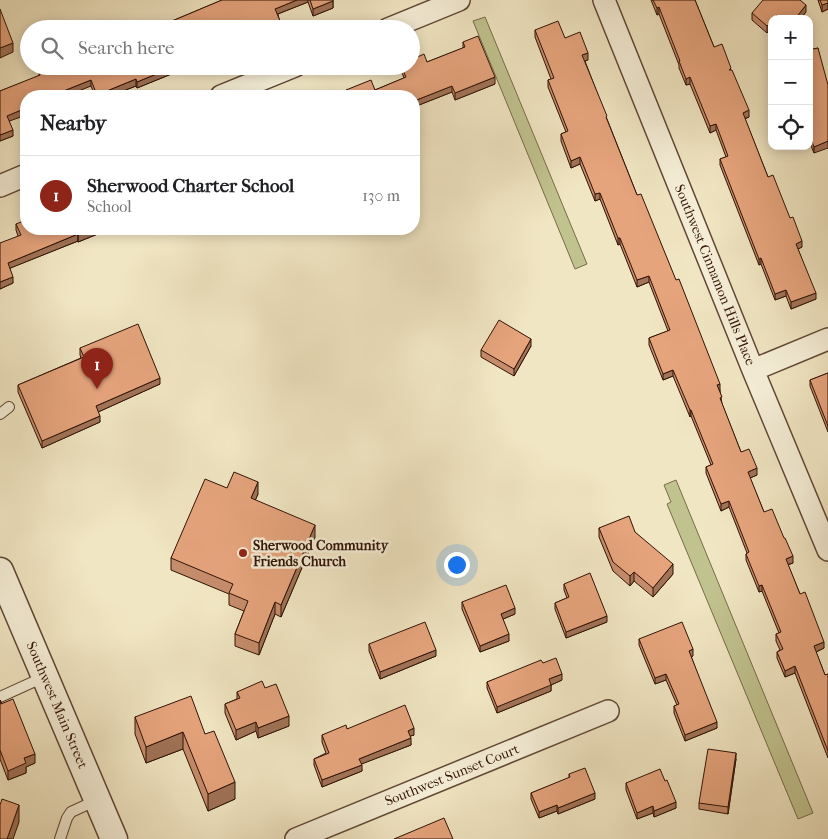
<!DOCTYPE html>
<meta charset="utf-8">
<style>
:root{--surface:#fff;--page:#f6f6f6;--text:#202124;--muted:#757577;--line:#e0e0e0;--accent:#8f2418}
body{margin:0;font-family:"IM FELL French Canon",serif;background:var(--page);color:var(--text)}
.controls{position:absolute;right:15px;top:15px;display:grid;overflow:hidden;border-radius:10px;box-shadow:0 2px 12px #0003}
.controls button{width:45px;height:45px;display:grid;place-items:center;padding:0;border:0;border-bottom:1px solid var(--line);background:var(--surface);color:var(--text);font:25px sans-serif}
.you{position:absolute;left:456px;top:564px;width:18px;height:18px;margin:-12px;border:4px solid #fff;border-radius:50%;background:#1a73e8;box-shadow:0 0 0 8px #1a73e833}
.badge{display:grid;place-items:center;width:32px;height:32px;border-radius:50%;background:var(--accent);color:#fff;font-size:16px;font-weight:700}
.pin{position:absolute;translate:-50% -41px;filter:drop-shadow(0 1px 2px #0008)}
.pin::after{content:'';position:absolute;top:26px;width:18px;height:15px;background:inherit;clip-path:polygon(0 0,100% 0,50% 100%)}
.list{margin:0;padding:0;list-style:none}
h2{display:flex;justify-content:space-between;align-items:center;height:65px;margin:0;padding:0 20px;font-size:21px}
h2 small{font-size:16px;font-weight:400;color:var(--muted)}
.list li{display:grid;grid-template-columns:32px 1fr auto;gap:15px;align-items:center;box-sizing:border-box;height:80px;padding:0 20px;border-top:1px solid var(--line)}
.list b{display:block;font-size:19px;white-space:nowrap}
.list p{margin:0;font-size:16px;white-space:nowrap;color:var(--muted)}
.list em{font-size:16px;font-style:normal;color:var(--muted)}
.icon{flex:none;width:28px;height:28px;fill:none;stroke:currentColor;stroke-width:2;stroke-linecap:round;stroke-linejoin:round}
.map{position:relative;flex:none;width:828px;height:839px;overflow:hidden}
.search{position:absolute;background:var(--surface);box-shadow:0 2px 12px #0003;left:20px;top:20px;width:400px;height:55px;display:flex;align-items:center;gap:12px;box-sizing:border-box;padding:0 18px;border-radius:28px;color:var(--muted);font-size:19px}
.panel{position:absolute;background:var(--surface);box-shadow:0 2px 12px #0003;left:20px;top:90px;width:400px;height:145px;border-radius:20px}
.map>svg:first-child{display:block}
</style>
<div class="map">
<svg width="828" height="839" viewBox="0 0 828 839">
<rect width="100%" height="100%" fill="#f1e6c3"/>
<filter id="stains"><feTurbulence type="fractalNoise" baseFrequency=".004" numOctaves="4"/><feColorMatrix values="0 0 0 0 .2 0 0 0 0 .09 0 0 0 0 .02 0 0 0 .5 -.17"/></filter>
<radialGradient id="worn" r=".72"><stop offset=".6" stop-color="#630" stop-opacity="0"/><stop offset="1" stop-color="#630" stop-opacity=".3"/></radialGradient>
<path fill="#c1c38f" stroke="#786a4a" d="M485,17L587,264L575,269L473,21Z
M676,480L813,813L798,819L667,504L671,502L664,485Z"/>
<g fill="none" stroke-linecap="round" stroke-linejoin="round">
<g stroke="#604735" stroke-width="12">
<path id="service" d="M0,414L9,407
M0,697L44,677
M60,839L67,818L71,812L97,800"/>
</g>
<g stroke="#604735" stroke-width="24">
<path id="minor" d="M604,0L753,370L828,550
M388,29L459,0
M221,96L295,66
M0,186L26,175
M753,370L828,339
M296,839L608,711"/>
</g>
<g stroke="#604735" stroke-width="29">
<path id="tertiary" d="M0,571L114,839"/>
</g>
<use href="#service" stroke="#f6efd8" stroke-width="10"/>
<use href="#minor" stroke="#f6efd8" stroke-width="21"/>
<use href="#tertiary" stroke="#f6efd8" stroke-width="26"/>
</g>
<path fill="#c68d6c" stroke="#301206" d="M222,0H333V8L313,16L308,2L278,14L281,29H153Z
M651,0H695L714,47L731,70L749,117L745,119L768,177L802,247L798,249L816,299L791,309L786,296L775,300L761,264L759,265L720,165V159L726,157L716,130L710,133L690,84L686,85L679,68V65L659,14L657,15Z
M818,0H828V9L822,12Z
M806,12L800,19H772V27L767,33L752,20V13Z
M535,30L565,38L588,60L585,61L607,119L637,195L720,390L722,404L741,452L757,475L750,478L764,512L793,563L788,565L800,594L824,648L816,652L825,675L828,674V758L795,673L785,677L777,658V652L780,650L776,641V634L779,633L762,591L759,592L746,560V554L747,553L729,507L721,511L706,473V467L711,465L691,416L690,417L673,376L663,380L649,345V338L668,331L649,282L637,287L620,244L618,245L600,199L595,201L580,164L571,168L561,141V134L566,132L548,87V80L551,79L535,37Z
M463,42L495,84L455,100L452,92L414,107V96H346V90H375L404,78L401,70V66H411L427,62L463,48Z
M818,48L814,153L809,141V50Z
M191,66L137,88L136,86L110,96H95L91,86L26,96L9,121L13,136L0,141V91L39,76V72Z
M16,224L26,229H110L78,242V241L10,268L13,283L0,289L18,236L16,230Z
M531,346L514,376L481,357V350Z
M80,348L160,384L98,412L100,422L42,448L18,392V385L81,358L80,355Z
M828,373V432L810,386V380Z
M227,488L258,494L255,500L315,537L281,617L275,614L259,655L235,646V634L244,611L229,605V594L171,570V558Z
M599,528L635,532L673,574L653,597L634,581L630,586L613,571L599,537Z
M564,584L607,622L566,638L555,609V603L567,598L564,590Z
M462,602L515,614L503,619L509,641L480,652L462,609Z
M639,639L693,656H691L717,728L685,741L674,713V706L677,705L666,680L655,684L639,645Z
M369,644L436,656L380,679L369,651Z
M543,663L562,680L551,685V691L497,713L487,688V682Z
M265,688L289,726L258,738L256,731L236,740L225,713V704L237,699V692Z
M0,700L35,763L26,767V773L8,780L0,759Z
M135,717L205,734L235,799L208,811L183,749L146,763L135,734Z
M347,729L414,735L410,736L411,745L361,764L362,771L322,787L314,765V759L326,753L322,742V735Z
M736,759L728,814L699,809V803Z
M569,774L595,799L558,814L557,811L539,818L531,799V793L569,778Z
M665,781L676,808L654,817L653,813L637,819L626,790V783Z"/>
<path fill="#a17358" stroke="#301206" d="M297,0H308V2L275,15V9Z
M333,1V8L313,16V9Z
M828,3V9L822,12V5Z
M806,5V12L800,19H795Z
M659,7V14L657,15V8Z
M772,21V27L767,33V26Z
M256,22V29H239Z
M281,23V29H268Z
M13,43V52L0,58V48Z
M588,53V60L582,62V55Z
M176,66H191L137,88V82Z
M495,77V84L455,100V93Z
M690,77V84L686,85V79Z
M136,79V86L110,96H97V95Z
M91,80V86L66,96H61V92Z
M452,86V92L414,107V101Z
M26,108V115L7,122V116Z
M749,110V117L743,119V113Z
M716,124V130L710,133V126Z
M13,130V136L0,141V135Z
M828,141V148L814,153V147Z
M580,157V164L571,168V161Z
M600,193V199L595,201V194Z
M94,229H110L78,242V235Z
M78,234V241L8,269V263Z
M618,238H620V244L618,245Z
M802,241V247L796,250V244Z
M761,258V264L759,265V259Z
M649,276V282L637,287V280Z
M13,277V283L0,289V282Z
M786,290V296L775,300V294Z
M816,293V299L791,309V302Z
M531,339V346L514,376V369Z
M673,370V376L663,380V374Z
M160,378V384L96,413V406Z
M720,384V390L717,392V385Z
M690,410H691V416L690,417Z
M100,416V422L42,448V441Z
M757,468V475L748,479V472Z
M258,482V494L251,510V498Z
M729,501V507L721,511V504Z
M315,525V537L281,617V605Z
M793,556V563L786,565V559Z
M673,564V574L653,597V588Z
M634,572V581L630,586V576Z
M762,585V591L759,592V586Z
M275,602V614L259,655V643Z
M515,608V614L501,620V614Z
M607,616V622L566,638V632Z
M509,634V641L480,652V646Z
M824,642V648L814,653V646Z
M693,649V656L689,657V651Z
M436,650V656L380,679V672Z
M795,666V673L785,677V671Z
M562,674V680L551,685V691L497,713V707L549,679Z
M666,674V680L655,684V678Z
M289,716V726L258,738V728Z
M256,722V731L236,740V730Z
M717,722V728L685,741V735Z
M414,728V735L408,737V731Z
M183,732V749L146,763V747Z
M411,738V745L359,765V759Z
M736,753V759L728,814V807Z
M35,754V763L26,767V773L8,780V771L24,758Z
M362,765V771L322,787V780Z
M235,782V799L208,811V794Z
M595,793V799L558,814V808Z
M676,802V808L654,817V811Z
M19,805V822L13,839H7Z
M557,805V811L539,818V812Z
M653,806V813L637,819V813Z"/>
<path fill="#e6a47d" stroke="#301206" d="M222,0H297L275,9L281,23L268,29H258L256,22L239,29H153Z
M310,0H333V1L313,9Z
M653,0H695L714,47L722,44L731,68L729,70H732L749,110L743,113L768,177L773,175L790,218L793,217L802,241L796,244L816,293L791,302L786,290L775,294L761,258L759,259L720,159L728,156L716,124L710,126L690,77L686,79L679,61H680L659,7L657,8Z
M763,0H800L806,5L795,19H781L777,15L773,19H772V21L767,26L752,13Z
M820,0H828V3L822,5Z
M0,9L13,43L0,48Z
M558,21L565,38L580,32L588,53L582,55L607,116L606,117L637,195L641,194L676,280L679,279L720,384L717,385L722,397L720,398L741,452L749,449L757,468L748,472L764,512L772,509L784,538H785L793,556L786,559L800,594L805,592L824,642L814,646L825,675L828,674V751L795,666L785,671L777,652L783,649L776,634L781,632L762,585L759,586L746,554L749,552L729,501L721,504L706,467L713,464L691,410H690L673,370L663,374L649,338L670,330L649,276L637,280L620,238H618L600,193L595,194L580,157L571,161L561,134L568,131L548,80L554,78L535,30Z
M478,36L495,77L455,93L452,86L414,101V96H348L346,90L371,80L375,90L406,77L401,66H411V60L424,54L427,62L465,47L463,42Z
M818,48L828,85V141L814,147L809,134V50Z
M54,66H176L137,82L136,79L97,95L91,80L61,92L62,96H26V108L7,116L13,130L0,135V91L40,75L39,72Z
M26,220V229H94L78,235V234L8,263L13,277L0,282V243L21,235L16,224Z
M499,320L531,339L514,369L481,350Z
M138,324L160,378L96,406L100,416L42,441L18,385L84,357L80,348Z
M828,373V426L810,380Z
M234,472L258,482L251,498L315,525L281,605L275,602L259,643L235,634L248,601L229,593L233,584L171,558L205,479L227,488Z
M629,516L635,532L673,564L653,588L634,572L630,576L613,562L599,528Z
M590,573L607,616L566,632L555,603L569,597L564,584Z
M506,585L515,608L501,614L509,634L480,646L462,602Z
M425,622L436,650L380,672L369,644Z
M682,622L693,649L689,651L717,722L685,735L674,706L679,704L666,674L655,678L639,639Z
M556,658L562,674L549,679L551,685L497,707L487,682L541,660L543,663Z
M262,681L265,688L276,684L289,716L258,728L256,722L236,730L225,704L240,698L237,692Z
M191,696L205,734L214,731L235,782L208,794L183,732L146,747L135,717Z
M13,699L35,754L24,758L26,763L8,771L0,750V700L1,704Z
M405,705L414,728L408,731L411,738L359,759L362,765L322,780L314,759L329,753L322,735L346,725L347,729Z
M708,749L736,753L728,807L699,803Z
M585,768L595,793L558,808L557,805L539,812L531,793L570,777L569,774Z
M660,769L665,781L667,780L676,802L654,811L653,806L637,813L626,783Z
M2,799L19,805L7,839H0V805Z
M444,818L453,839H394Z"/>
<circle fill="#8f2418" stroke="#f6efd8" stroke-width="2" cx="243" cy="553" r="5"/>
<g text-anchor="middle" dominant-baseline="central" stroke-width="5" stroke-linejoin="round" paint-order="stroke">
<g font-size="14" fill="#301206" stroke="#f6efd8">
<text transform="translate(715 275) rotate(68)">Southwest Cinnamon Hills Place</text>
<text transform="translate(57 705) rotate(67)">Southwest Main Street</text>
<text transform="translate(452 775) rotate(-22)">Southwest Sunset Court</text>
</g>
<g font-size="14" font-weight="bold" fill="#301206" stroke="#f6efd8" text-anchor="start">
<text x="253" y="545">Sherwood Community<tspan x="253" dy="16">Friends Church</tspan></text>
</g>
</g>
<rect width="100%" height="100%" filter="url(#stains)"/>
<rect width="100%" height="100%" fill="url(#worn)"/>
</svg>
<div class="controls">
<button>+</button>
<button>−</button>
<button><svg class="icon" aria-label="locate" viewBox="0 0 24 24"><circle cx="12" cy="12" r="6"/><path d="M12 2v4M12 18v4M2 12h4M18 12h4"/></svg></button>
</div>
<div class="you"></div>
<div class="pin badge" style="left:97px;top:389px">1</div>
<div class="search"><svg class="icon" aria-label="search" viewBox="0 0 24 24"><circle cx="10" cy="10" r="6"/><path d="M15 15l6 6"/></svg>Search here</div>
<section class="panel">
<h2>Nearby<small></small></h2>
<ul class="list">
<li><span class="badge">1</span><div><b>Sherwood Charter School</b><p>School</p></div><em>130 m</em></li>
</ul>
</section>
</div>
